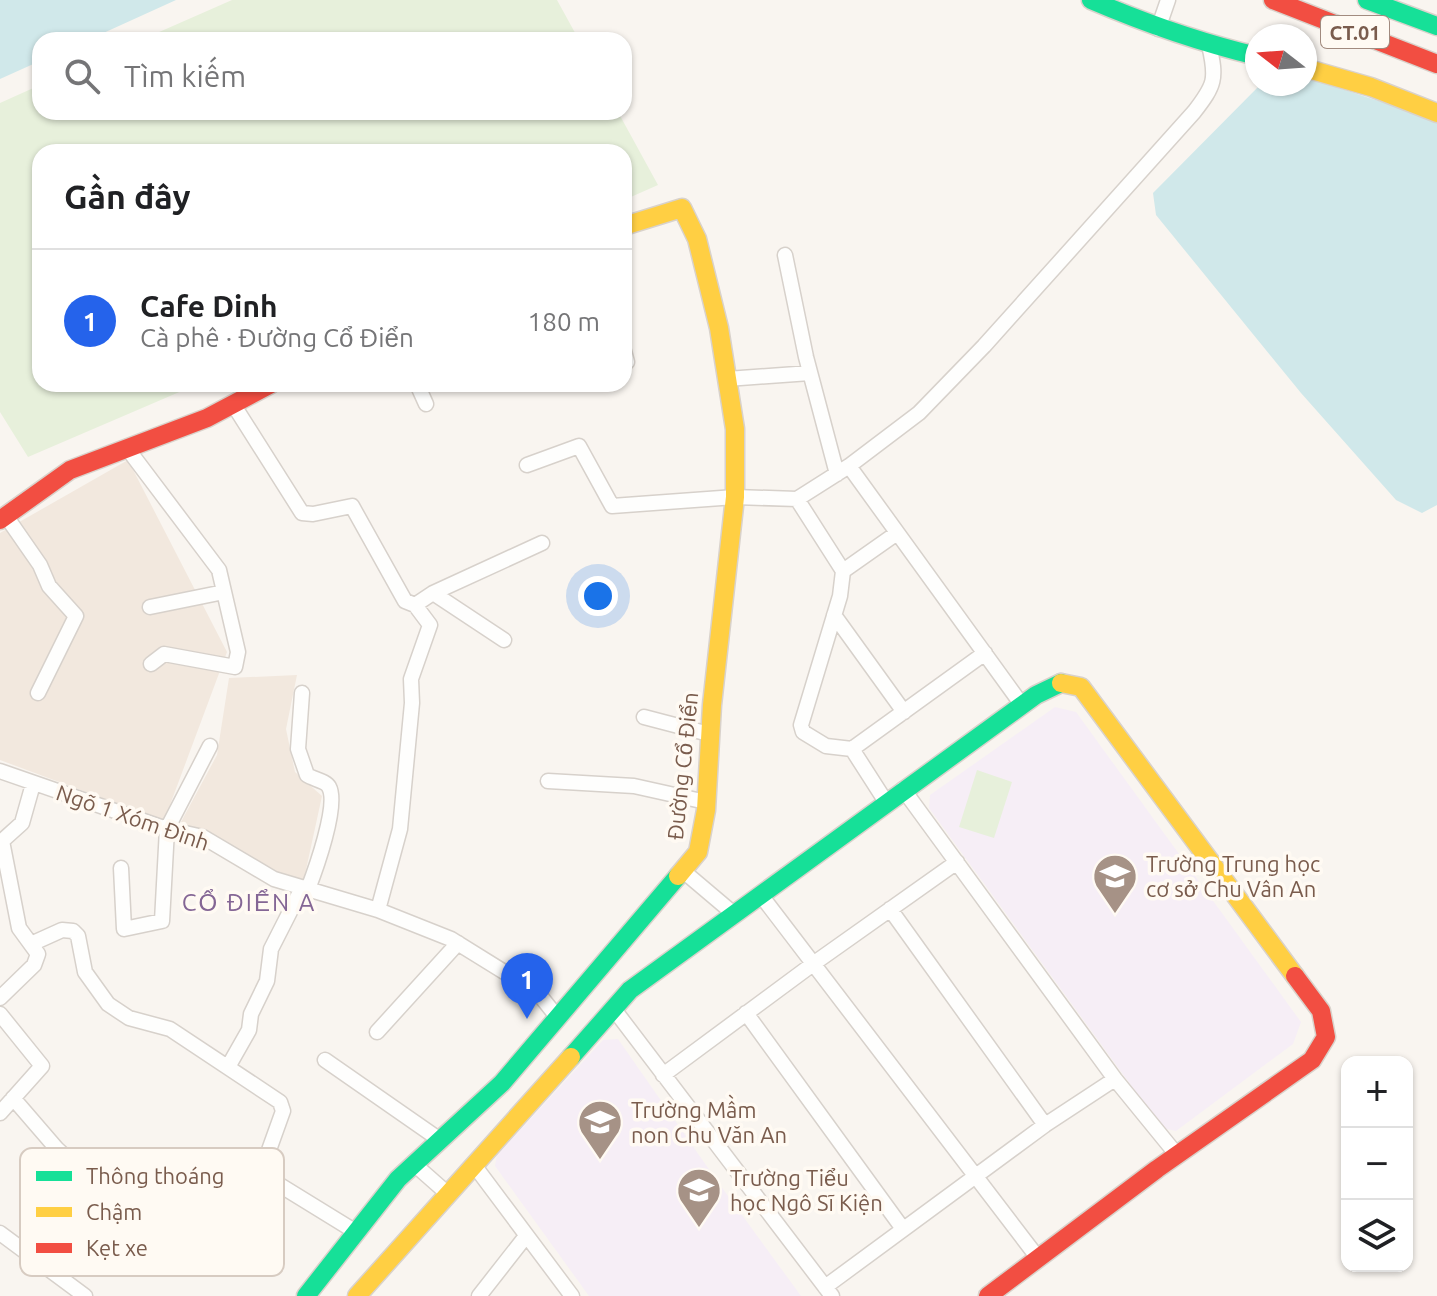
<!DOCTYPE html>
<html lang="vi">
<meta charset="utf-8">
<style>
:root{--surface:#fff;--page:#f2f2f2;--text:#202124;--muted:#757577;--line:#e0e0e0;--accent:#2563eb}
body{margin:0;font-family:Ubuntu,sans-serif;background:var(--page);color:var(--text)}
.controls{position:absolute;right:24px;bottom:24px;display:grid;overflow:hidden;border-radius:16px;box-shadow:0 2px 6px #0004}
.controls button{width:72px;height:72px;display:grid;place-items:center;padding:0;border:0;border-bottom:2px solid var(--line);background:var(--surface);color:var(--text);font:40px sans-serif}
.compass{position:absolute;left:1245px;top:24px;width:72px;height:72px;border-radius:50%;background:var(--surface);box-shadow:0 2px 6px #0004;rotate:287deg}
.you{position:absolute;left:598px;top:596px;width:28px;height:28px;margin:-20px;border:6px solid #fff;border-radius:50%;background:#1a73e8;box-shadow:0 0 0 12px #1a73e833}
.badge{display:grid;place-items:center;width:52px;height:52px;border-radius:50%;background:var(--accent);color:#fff;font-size:26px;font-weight:700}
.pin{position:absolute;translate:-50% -66px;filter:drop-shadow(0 2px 4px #0008)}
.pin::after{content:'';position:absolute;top:42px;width:28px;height:24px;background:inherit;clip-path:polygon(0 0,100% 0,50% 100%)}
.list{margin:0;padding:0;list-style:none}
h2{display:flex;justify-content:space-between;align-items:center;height:104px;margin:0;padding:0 32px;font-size:34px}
h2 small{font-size:26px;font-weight:400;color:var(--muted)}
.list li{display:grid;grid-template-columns:52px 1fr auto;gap:24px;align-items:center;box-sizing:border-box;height:144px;padding:0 32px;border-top:2px solid var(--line)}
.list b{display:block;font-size:30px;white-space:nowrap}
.list p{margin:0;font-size:26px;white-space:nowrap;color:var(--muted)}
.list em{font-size:26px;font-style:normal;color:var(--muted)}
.icon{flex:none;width:44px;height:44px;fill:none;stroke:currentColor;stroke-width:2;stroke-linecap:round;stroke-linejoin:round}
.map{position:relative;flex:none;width:1437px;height:1296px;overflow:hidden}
.search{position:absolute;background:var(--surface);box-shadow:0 2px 6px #0004;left:32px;top:32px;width:600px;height:88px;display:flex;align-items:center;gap:20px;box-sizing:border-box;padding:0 28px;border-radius:24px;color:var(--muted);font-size:30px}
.panel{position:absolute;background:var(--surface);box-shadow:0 2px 6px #0004;left:32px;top:144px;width:600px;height:248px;border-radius:24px}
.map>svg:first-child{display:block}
</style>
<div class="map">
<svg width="1437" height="1296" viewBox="0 0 1437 1296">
<rect width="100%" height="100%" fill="#f9f5f0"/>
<path fill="#f2e8de" d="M128,460L227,652L164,821L0,760V533Z
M297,675L286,729L295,772L322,796L302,888L181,822L217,755L229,678Z"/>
<path fill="#f6eef6" d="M1055,707L1076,712L1301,1022L1293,1044L1176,1131L1162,1128L929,808L930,795Z
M618,1039L715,1178L801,1296H589L495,1166L497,1155L603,1040Z"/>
<path fill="#e7f0db" d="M232,0H557L579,40H141Z
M40,85V112H618L658,185L624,200V152H40V384H198L28,457L0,412V103Z
M977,770L1012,782L994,838L959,827Z"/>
<path fill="#d0e8ea" d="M0,0H176L88,40H40V61L0,79Z
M1305,77L1437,120V505L1422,513L1396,500L1301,393L1156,215L1153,193L1261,84H1305Z"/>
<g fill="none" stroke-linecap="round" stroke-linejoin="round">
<g stroke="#d7d1cb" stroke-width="17">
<path id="street" d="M1158,29L1168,0
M785,255L806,357L837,474
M624,351L627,362
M727,379L810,373
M417,384L426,404
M233,404L302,513L313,514L352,506L405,601L415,605L430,625L411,679L412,703L400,829L378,910
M127,448L219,570L238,652L235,667L164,654L151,664
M527,465L579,446L612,506L735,497L797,499L849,466L919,413L984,346L1194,112C1215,85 1217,79 1209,45
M849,466L1022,705
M797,499L843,571L840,596L801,725L803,732L826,746L852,749L985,653
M6,516L40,565L49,586L76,616L38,693
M843,571L897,533
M433,593L504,640
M415,605L433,593L542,543
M150,607L224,592
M834,615L904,712
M302,693L298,749L307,775C313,779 326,781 329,787C339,805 315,871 308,889
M644,717L709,734
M852,749L886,802
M0,771L167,829L203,837L274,879L378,910L451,939L538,993L558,1018
M548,781L634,786L706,802
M903,789L1115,1079L1177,1155
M121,868L124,929L162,921L167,829L210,746
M682,870L734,914
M760,894L1038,1258
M890,909L1045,1125
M31,944L62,930L73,931L78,936L85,972L108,1004L129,1018L170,1029L280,1102L283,1111L264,1164L265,1176L356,1232
M0,998L34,965L38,954L19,928L2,841L22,823L33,784
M613,1008L832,1296
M746,1013L903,1229
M0,1014L42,1066L0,1113
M377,1032L458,943
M325,1060L440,1140
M228,1067L249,1030L251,1014L267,981L271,949L302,888
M663,1075L813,964L957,862
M13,1098L57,1149L79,1169L187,1225L265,1176
M414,1164L448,1194
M474,1165L572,1296
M0,1233L85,1296
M825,1287L1045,1125L1115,1079
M479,1296L526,1236"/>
</g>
<g stroke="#d9d2cb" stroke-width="21">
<path id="fast" d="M1091,0C1147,24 1198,42 1257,56
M1367,0L1437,26
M571,1057L630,990L1036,695L1061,683
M306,1296L398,1179L502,1083L678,876"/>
</g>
<g stroke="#d9d2cb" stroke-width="21">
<path id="slow" d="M1305,68L1371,87L1437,113
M624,226L682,208L697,239L719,328L735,429V497L712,705L706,810L698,852L678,876
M1061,683L1081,687L1295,976
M357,1296L571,1057"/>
</g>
<g stroke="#d9d2cb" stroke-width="21">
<path id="jam" d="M1273,0L1437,64
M0,520L70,470L207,418L271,384
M988,1296L1157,1169L1312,1060L1326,1037L1321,1011L1295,976"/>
</g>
<use href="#street" stroke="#fefefd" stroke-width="14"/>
<use href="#fast" stroke="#16e098" stroke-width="18"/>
<use href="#slow" stroke="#ffcf43" stroke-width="18"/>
<use href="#jam" stroke="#f24e42" stroke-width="18"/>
</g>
<defs>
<g id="school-pin" transform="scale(2.3)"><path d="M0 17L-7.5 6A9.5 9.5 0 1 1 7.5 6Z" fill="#a69286" stroke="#fffaf3"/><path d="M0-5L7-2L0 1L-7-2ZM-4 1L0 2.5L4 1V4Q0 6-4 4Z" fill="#fff"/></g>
</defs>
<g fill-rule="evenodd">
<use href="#school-pin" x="1115" y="876"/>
<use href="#school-pin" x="600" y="1122"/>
<use href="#school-pin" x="699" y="1190"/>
</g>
<g text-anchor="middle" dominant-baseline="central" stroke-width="7" stroke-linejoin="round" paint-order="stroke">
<rect fill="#fffaf3" stroke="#a28b7f" stroke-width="2" x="1321" y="16" width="68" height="32" rx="6"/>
<g font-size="20" font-weight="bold" fill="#7a5c4d">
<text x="1355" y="32">CT.01</text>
</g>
<g font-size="22" fill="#7a5c4d" stroke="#fffaf3">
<text transform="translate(682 766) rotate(-84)">Đường Cổ Điển</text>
<text transform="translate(133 817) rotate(19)">Ngõ 1 Xóm Đình</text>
</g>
<g font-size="22" fill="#7a5c4d" stroke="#fffaf3" text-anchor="start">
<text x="1146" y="863">Trường Trung học<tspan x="1146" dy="25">cơ sở Chu Vân An</tspan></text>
<text x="631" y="1109">Trường Mầm<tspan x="631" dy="25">non Chu Văn An</tspan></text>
<text x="730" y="1177">Trường Tiểu<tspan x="730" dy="25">học Ngô Sĩ Kiện</tspan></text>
</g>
<g font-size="24" letter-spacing="2" fill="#846695" stroke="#fffaf3">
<text x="249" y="902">CỔ ĐIỂN A</text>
</g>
</g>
<rect x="20" y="1148" width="264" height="128" rx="12" fill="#fffaf3" stroke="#d7cbc1" stroke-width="2"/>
<rect x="36" y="1171" width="36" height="10" fill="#16e098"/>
<rect x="36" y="1207" width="36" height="10" fill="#ffcf43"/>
<rect x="36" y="1243" width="36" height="10" fill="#f24e42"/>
<g font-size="22" fill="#7a5c4d">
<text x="86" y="1184">Thông thoáng</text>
<text x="86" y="1220">Chậm</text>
<text x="86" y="1256">Kẹt xe</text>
</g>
</svg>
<div class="controls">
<button>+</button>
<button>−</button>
<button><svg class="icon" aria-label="layers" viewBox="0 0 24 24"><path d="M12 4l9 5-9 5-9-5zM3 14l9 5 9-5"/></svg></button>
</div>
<svg class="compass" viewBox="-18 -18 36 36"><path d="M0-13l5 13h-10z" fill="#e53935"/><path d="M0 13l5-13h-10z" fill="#757577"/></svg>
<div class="you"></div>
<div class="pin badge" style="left:527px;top:1019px">1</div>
<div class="search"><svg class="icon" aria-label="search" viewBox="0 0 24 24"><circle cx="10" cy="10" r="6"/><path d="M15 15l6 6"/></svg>Tìm kiếm</div>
<section class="panel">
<h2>Gần đây<small></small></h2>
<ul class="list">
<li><span class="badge">1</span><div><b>Cafe Dinh</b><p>Cà phê · Đường Cổ Điển</p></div><em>180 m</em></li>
</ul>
</section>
</div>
